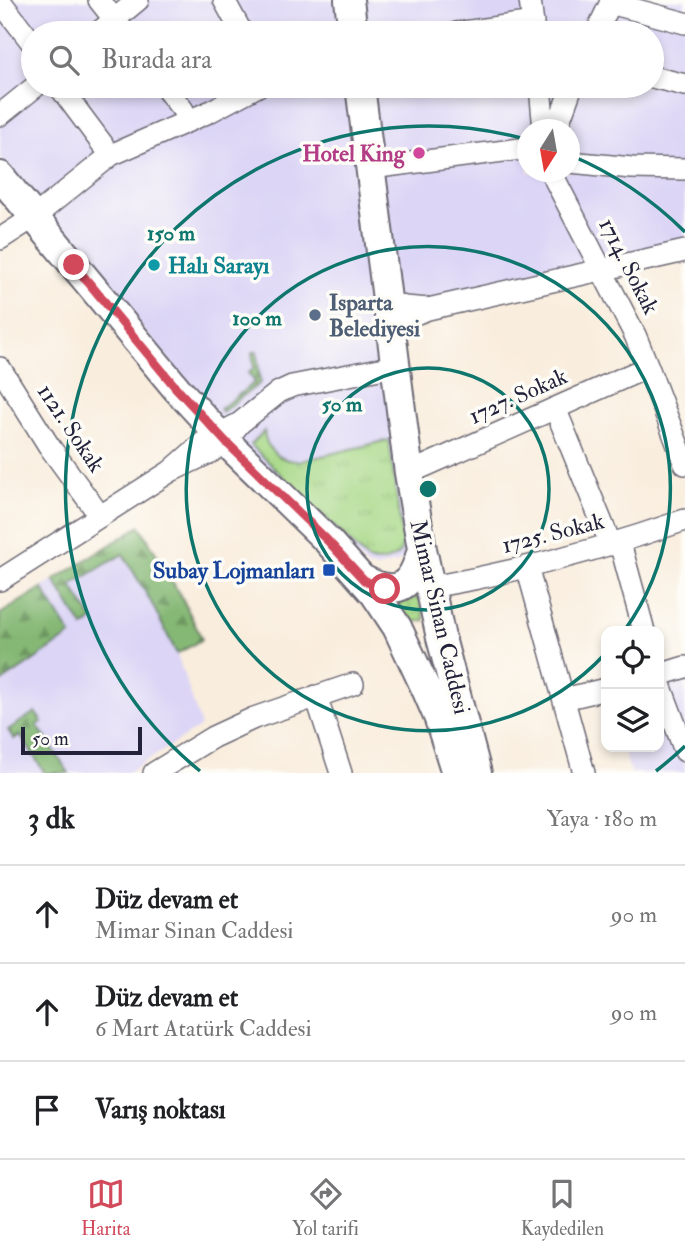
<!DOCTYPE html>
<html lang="tr">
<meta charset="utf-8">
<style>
:root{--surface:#fff;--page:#f6f6f6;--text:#202124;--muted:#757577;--line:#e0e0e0;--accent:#d1495b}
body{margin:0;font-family:"IM FELL Double Pica",serif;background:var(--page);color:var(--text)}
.controls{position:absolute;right:21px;bottom:21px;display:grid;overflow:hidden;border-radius:14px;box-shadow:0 4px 10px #0003}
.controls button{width:63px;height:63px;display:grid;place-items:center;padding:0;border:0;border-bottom:2px solid var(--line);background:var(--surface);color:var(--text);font:35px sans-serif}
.compass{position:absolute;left:517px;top:119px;width:63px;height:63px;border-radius:50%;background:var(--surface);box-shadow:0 4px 10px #0003;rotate:191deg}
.scale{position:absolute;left:21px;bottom:18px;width:121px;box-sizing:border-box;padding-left:7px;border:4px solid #22223b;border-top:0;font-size:19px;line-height:24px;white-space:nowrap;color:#22223b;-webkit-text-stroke:5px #fdfcf7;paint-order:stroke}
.stop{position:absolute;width:21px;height:21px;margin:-16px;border:5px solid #d1495b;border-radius:50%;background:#fff}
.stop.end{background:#d1495b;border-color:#fff;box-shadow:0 2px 7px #0008}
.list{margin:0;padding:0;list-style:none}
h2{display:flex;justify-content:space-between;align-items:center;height:91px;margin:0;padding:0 28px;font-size:30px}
h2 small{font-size:23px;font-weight:400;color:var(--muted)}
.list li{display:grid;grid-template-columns:46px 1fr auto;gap:21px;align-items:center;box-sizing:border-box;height:98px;padding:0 28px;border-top:2px solid var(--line)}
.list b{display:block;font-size:26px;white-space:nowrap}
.list p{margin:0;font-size:23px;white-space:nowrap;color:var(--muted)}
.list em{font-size:23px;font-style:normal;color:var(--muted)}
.icon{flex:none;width:38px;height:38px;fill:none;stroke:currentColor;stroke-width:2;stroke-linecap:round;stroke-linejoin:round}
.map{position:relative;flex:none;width:685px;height:773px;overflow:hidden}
.search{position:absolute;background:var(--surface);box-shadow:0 4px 10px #0003;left:21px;right:21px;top:21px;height:77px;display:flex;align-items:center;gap:18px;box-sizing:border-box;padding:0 24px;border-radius:38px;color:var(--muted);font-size:26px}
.sheet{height:385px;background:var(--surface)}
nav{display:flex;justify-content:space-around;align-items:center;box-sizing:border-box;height:98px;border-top:2px solid var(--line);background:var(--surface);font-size:19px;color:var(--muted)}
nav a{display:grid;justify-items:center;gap:4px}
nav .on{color:var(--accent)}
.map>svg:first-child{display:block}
</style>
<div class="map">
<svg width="685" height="773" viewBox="0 0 685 773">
<defs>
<pattern id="grass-dots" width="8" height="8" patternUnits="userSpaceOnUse" patternTransform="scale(1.75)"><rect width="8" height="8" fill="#a7d887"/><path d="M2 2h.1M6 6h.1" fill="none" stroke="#8fb975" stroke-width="1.8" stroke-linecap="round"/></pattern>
<pattern id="forest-firs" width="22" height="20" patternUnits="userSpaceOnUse" patternTransform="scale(1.75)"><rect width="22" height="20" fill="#85b874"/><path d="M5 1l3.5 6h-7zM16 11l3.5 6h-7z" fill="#6c9560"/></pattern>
<pattern id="park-tufts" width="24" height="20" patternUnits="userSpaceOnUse" patternTransform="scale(1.75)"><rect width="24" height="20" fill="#a7d887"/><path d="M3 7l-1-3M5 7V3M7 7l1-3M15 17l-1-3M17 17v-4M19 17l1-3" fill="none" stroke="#8fb975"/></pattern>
</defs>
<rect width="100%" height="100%" fill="#fdfcf7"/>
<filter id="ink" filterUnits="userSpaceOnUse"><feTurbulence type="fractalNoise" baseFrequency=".0143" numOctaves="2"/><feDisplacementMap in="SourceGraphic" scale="14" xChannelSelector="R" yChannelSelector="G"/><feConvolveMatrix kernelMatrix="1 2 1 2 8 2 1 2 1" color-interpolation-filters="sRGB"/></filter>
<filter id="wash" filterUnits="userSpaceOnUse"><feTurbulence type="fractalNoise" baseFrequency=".00686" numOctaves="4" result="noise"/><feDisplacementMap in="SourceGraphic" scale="28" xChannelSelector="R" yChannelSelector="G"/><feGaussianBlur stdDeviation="1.57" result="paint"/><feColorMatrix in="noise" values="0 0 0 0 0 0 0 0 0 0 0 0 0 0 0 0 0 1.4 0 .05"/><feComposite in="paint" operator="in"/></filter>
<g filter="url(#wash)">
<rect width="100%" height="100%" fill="#f9eddd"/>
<path fill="#dcd5f6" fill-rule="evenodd" d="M0,0H685V239L378,311L408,549L404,558L396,563L377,568L368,567L231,434L43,210L0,157ZM33,33H652V86H33ZM528,130H570V172H528Z
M140,526L183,600L202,639L177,654L201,726L128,773H0V614Z
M685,675V773H631L622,747H659V683Z"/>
<path fill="url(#grass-dots)" stroke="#647d61" stroke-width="2" d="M419,596L425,620L415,622L410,624L398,602L406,601Z"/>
<path fill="url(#forest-firs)" stroke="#546d58" stroke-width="2" d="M252,352H257L260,383L222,412L220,409L255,382L248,373L254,368Z
M140,526L183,600L202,639L177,654L150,600L123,554L71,585L93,620L83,627L54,580Z
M42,588L71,635L0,683V614Z
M35,712L42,722L37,725L69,773H45L20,735L14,739L8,730Z"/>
<path fill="url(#park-tufts)" stroke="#647d61" stroke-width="2" d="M264,431C266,452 281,462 301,461L389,440L403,545C400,559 380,565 368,560L251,445Z"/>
</g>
<g filter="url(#ink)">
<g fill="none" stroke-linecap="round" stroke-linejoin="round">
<g stroke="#6d6974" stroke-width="24">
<path id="minor" d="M99,0L125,33
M224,0L242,33
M530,0L534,33
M0,1L33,44
M610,3L685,23
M98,33L138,0
M457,33L533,22
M596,33L612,0
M652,77L685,85
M59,86L103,145
M164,86L183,110
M540,86L544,130
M0,115L36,86
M556,130L572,86
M570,162L632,168L685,169
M371,168L528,148
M551,172L635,335L648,367L685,464
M0,239L34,217L111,155L209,112L258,86
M388,302L405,307L428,309L407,317L391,328
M428,309L685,251
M0,368L49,446L100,516
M555,408L611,545
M240,423L225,441L211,452L171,471L204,442Z
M240,423L279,392L292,386L395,366
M409,473L648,367
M620,543L644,631
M527,567L584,773
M0,580L171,471
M431,587C518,572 602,549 685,520
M659,675L685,667
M659,682L685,751
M316,696L341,773
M564,699L606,689
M154,773L213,737L254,718L353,684"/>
</g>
<g stroke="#6d6974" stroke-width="32">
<path id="major" d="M349,0L353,33
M360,86L409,473L422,549L441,638L477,773
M0,176L177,389L225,441L327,540L375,594L397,627L426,689L439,719L456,773
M364,580C400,599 413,584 422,549"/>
</g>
<use href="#minor" stroke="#fff" stroke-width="21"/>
<use href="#major" stroke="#fff" stroke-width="28"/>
</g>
</g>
<g fill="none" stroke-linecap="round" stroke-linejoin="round" filter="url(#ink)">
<path stroke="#d1495b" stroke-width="9" d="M74,265L177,389L225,441L327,540L364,580L375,586L385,589"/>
</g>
<g fill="none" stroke="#0f766e" stroke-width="3.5">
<circle cx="428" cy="489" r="121"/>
<path d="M605 654A242 242 0 1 1 624 631"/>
<path d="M685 746A363 363 0 0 1 656 771M200 771A363 363 0 0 1 525 139M570 155A363 363 0 0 1 685 232"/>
</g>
<circle fill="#d1479c" stroke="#fdfcf7" stroke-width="2.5" cx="419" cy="153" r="7"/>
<circle fill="#0f9aa8" stroke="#fdfcf7" stroke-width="2.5" cx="154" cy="265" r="7"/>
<circle fill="#5c6f8a" stroke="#fdfcf7" stroke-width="2.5" cx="315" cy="315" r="7"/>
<rect fill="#1a4fb4" stroke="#fdfcf7" stroke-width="2.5" x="322" y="563" width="14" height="14" rx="3.5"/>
<g text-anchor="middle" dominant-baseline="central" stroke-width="7" stroke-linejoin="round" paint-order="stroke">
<g font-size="23" font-weight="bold" fill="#b23c85" stroke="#fdfcf7" text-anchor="end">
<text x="405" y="153">Hotel King</text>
</g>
<g font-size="23" font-weight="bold" fill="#0d838f" stroke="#fdfcf7" text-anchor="start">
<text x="168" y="265">Halı Sarayı</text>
</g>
<g font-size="23" fill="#22223b" stroke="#fdfcf7">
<text transform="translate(629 266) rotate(63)">1714. Sokak</text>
<text transform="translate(518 396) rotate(-24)">1727. Sokak</text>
<text transform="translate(71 428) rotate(56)">1121. Sokak</text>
<text transform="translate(553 533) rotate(-14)">1725. Sokak</text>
<text transform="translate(440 617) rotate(77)">Mimar Sinan Caddesi</text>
</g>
<g font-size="23" font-weight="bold" fill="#4e5e75" stroke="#fdfcf7" text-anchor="start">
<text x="329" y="302">Isparta<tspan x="329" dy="26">Belediyesi</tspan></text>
</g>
<g font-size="23" font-weight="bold" fill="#164399" stroke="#fdfcf7" text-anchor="end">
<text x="315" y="570">Subay Lojmanları</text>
</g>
</g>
<circle cx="428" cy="489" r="10" fill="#0f766e" stroke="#fdfcf7" stroke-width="3.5"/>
<g font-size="21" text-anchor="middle" font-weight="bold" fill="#0f766e" stroke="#fdfcf7" stroke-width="7" stroke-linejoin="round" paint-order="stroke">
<text x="171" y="240">150 m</text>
<text x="257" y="325">100 m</text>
<text x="342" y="411">50 m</text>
</g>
</svg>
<div class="controls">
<button><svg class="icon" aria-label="locate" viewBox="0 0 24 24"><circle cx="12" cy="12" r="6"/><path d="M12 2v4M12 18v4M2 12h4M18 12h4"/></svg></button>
<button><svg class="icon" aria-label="layers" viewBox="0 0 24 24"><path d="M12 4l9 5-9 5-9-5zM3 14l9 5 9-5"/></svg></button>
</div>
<svg class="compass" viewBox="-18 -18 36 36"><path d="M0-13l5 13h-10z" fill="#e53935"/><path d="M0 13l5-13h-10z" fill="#757577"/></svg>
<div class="scale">50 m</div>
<div class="stop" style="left:385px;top:589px"></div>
<div class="stop end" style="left:74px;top:265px"></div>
<div class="search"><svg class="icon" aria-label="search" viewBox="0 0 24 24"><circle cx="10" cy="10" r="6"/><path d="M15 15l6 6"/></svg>Burada ara</div>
</div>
<section class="sheet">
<h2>3 dk<small>Yaya · 180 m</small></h2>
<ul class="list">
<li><svg class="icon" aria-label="ahead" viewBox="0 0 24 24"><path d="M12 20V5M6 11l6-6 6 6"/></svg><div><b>Düz devam et</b><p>Mimar Sinan Caddesi</p></div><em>90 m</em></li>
<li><svg class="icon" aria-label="ahead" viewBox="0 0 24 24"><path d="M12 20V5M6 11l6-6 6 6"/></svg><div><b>Düz devam et</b><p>6 Mart Atatürk Caddesi</p></div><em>90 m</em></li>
<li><svg class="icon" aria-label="arrive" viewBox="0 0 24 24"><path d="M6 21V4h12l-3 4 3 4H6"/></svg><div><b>Varış noktası</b></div></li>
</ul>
</section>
<nav>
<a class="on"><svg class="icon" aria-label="map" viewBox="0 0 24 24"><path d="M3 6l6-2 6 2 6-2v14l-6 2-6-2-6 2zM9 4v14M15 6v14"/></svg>Harita</a>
<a><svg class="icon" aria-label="directions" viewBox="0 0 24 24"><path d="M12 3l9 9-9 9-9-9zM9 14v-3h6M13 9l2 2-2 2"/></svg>Yol tarifi</a>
<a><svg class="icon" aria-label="saved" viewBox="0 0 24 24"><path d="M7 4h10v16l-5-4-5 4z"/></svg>Kaydedilen</a>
</nav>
